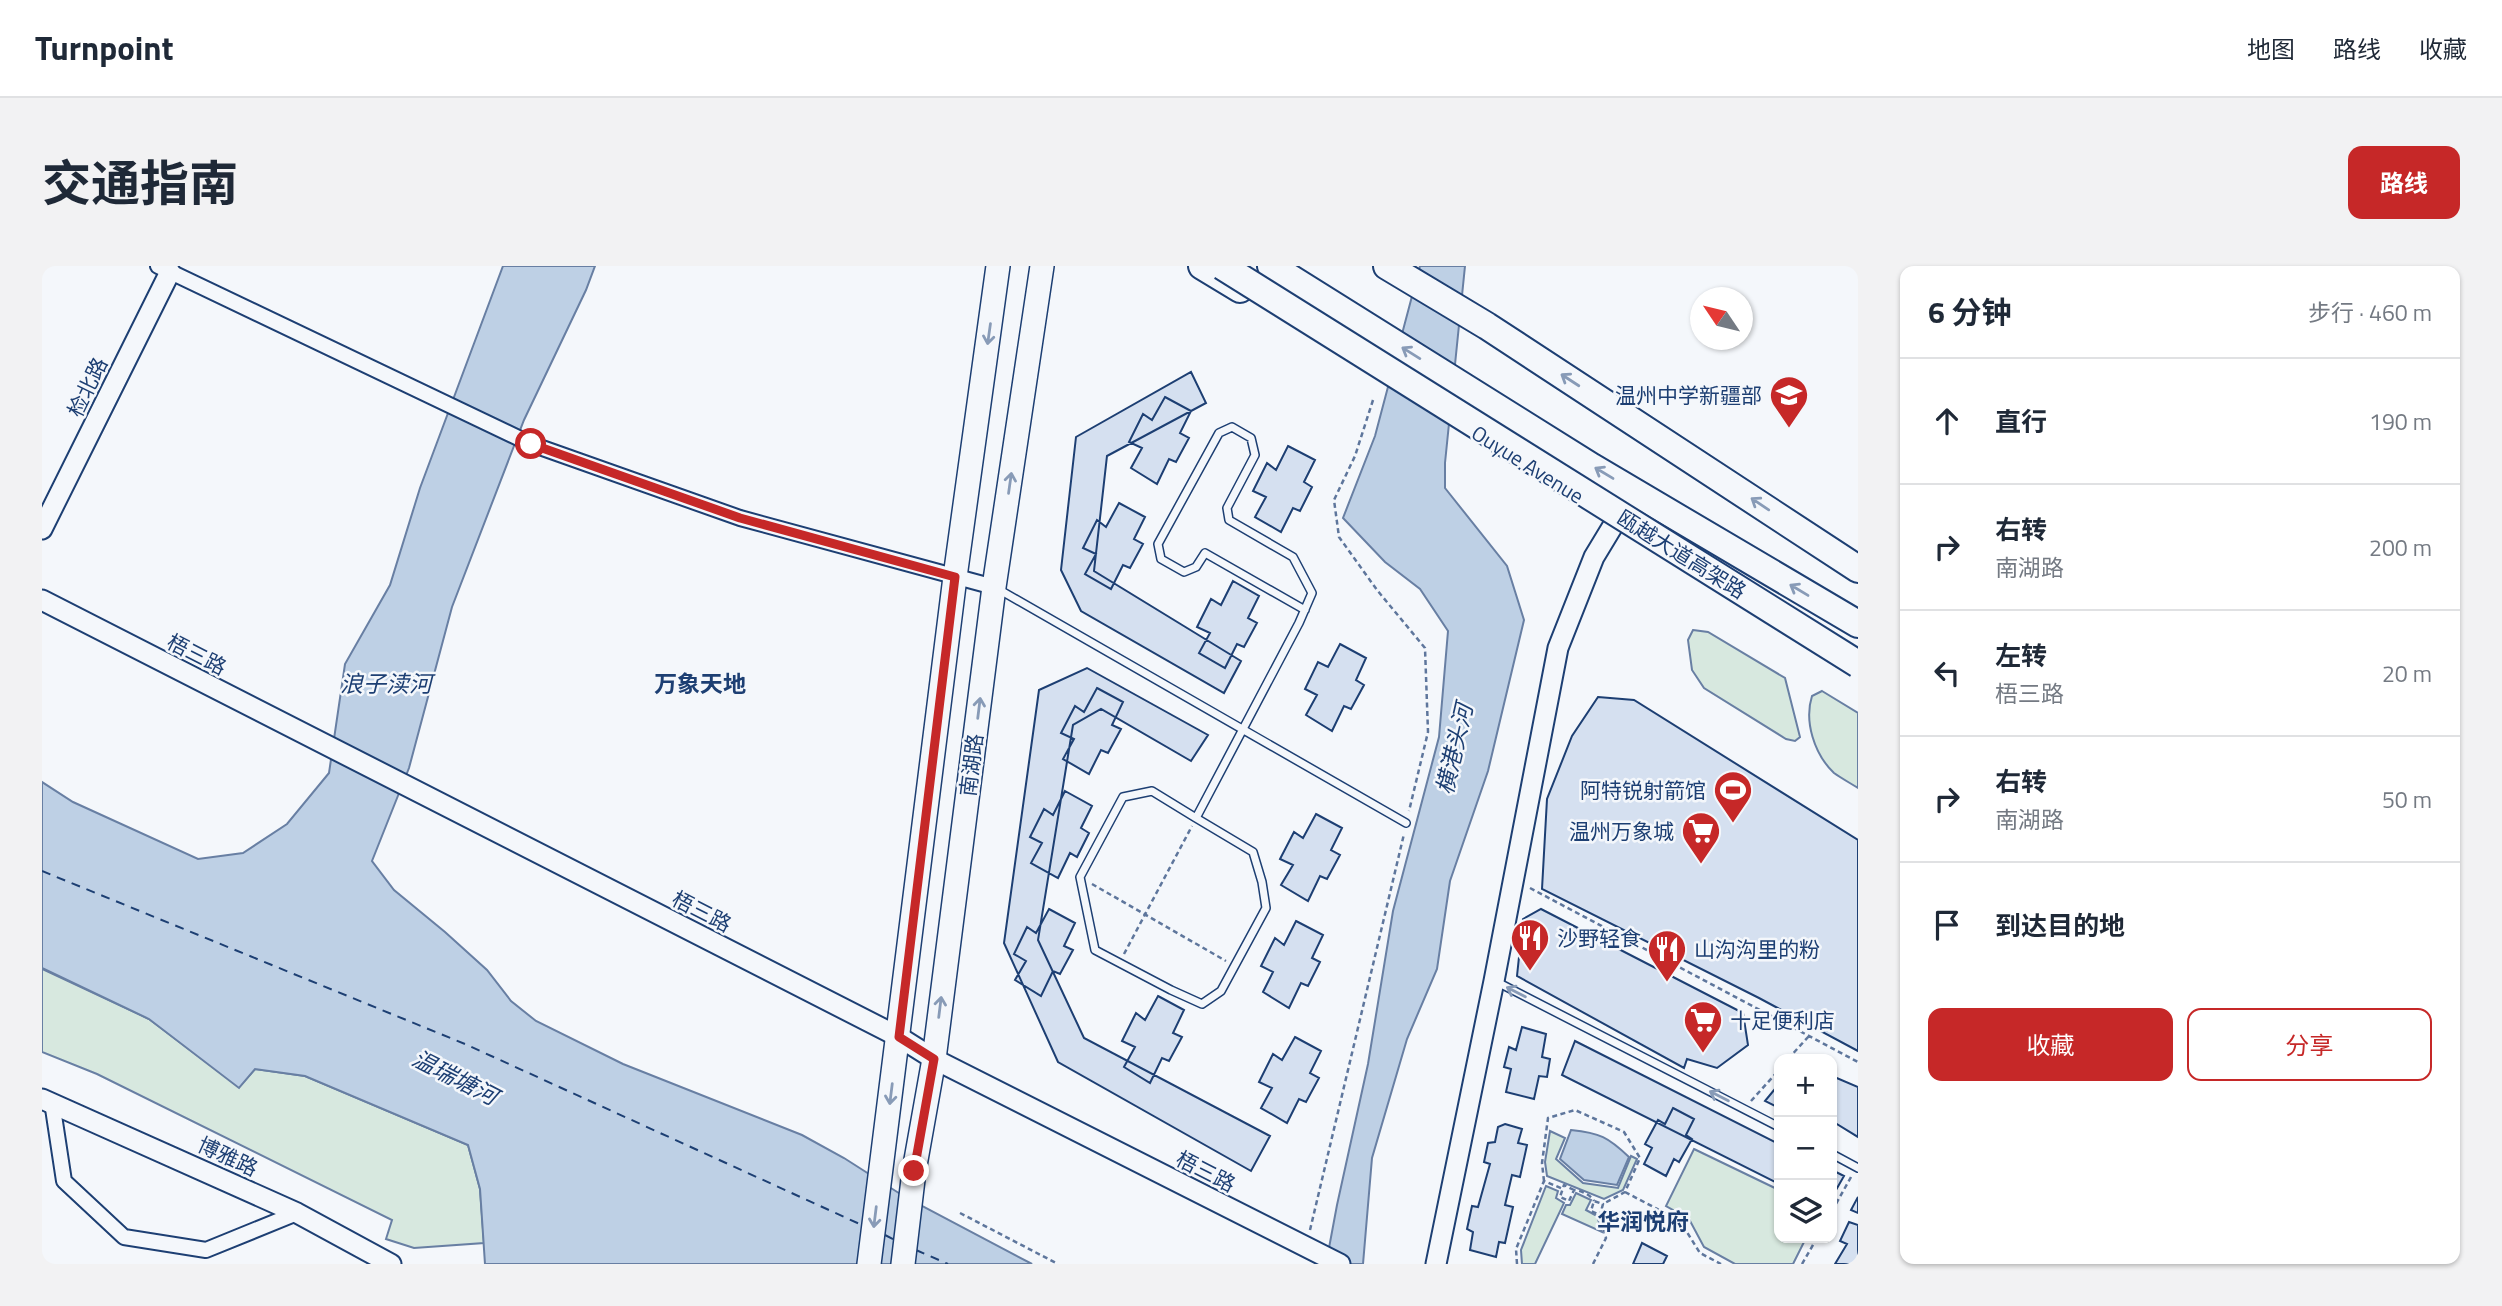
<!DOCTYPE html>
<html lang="zh">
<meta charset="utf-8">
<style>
:root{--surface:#fff;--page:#f2f2f3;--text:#1f2937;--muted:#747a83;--line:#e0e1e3;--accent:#c62828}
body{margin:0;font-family:"Titillium Web","Noto Sans SC",sans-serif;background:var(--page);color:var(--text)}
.controls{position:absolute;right:21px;bottom:21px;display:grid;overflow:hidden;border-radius:14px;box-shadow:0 2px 5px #0004}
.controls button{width:63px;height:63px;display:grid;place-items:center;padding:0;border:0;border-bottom:2px solid var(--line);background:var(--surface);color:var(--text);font:35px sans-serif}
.compass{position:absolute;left:1648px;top:21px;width:63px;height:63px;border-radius:50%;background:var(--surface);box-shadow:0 2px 5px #0004;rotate:305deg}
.stop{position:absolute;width:21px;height:21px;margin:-16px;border:5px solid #c62828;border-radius:50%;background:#fff}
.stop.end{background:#c62828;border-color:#fff;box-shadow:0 2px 7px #0008}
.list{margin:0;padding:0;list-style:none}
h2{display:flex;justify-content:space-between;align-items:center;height:91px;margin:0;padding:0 28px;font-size:30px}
h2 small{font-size:23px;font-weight:400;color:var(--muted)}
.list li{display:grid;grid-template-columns:46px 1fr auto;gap:21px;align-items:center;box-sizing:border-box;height:126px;padding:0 28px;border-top:2px solid var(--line)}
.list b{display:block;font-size:26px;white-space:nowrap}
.list p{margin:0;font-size:23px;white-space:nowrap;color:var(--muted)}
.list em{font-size:23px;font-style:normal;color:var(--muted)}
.actions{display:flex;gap:14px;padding:21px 28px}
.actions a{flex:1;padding:16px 0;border:2px solid var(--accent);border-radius:14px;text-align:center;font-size:24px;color:var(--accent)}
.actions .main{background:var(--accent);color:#fff}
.icon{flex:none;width:38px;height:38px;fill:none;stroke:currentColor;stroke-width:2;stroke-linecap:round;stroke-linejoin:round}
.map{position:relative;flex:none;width:1816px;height:998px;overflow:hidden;border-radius:14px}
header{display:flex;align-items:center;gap:42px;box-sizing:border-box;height:98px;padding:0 35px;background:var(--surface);border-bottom:2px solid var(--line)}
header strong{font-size:33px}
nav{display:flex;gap:38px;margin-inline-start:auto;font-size:24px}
.intro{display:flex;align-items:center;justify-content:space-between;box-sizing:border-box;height:168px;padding:0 42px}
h1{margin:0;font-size:49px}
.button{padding:18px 32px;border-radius:14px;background:var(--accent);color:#fff;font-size:24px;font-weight:700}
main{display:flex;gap:42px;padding:0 42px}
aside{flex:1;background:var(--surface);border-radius:14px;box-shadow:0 2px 5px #0004}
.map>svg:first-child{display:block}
</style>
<header>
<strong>Turnpoint</strong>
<nav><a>地图</a><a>路线</a><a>收藏</a></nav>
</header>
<div class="intro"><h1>交通指南</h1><a class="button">路线</a></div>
<main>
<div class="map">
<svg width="1816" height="998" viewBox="0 0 1816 998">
<rect width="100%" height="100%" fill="#f4f7fb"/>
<path fill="#d7e8df" stroke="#687fa3" stroke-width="2" d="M1651,364L1666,366L1743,412L1758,471L1753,475L1744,473L1662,422L1650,404L1646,374Z
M1780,425L1816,447V522C1808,517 1799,512 1792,507C1772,488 1762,455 1770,430Z
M0,703L107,753L197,821L213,803L263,810L426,879L438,923L442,977L372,982L344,973L350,954L55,808L0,786Z
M1508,865L1523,872L1514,893L1541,917L1576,922L1589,890L1595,893L1581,924L1562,933L1505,910L1503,896Z
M1652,883L1737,924V972H1764L1751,998H1693L1662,981L1647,953L1624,940Z
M1504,920L1516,925L1514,932L1522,937L1493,998H1480L1479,984Z
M1534,927L1549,934L1544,944L1555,950L1560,966L1520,948L1524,939H1528Z"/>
<path fill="#bed0e5" stroke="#687fa3" stroke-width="2" d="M461,0H553L544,24L482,154L410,341L367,502L330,595L352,624L403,666L445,704L469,735L494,755L581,798L760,869L802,892L863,931L990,998H443L438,923L426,879L263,810L213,803L197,822L107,753L0,702V516L31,536L156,593L201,587L245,558L287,507L303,398L348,319L378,222Z
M1378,0H1423L1403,197V222L1465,300L1482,354L1446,505L1408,615L1395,703L1365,773L1330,892L1321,998H1284L1295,939L1326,798L1351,645L1397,471L1406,365L1378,323L1343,296L1301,252L1333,170Z
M1529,864C1558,867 1566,871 1587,891L1575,919L1542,914L1518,893Z"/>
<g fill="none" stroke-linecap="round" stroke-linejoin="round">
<path stroke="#1d3f73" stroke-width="2" stroke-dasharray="9 7" stroke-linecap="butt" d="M0,605L423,778L822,960
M843,969L853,974
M874,984L906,998"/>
</g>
<path fill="#d5e0f0" stroke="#1d3f73" stroke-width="2" d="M1149,106L1164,137L1065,190L1052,305L1199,395L1182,427L1039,345L1019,304L1034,171Z
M1123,131L1149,145L1138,167L1147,172L1134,196L1127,193L1115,218L1089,202L1100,182L1087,176L1101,148L1110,154Z
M1246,180L1273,194L1262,216L1270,221L1258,245L1251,242L1239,266L1213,251L1224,231L1211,225L1225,197L1234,204Z
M1077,237L1103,251L1092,273L1101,278L1088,302L1081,299L1069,323L1043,308L1054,288L1041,282L1055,254L1064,261Z
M1191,315L1217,330L1206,352L1215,357L1202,381L1195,378L1183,402L1157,387L1168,367L1155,361L1169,333L1179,339Z
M1298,378L1324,392L1314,414L1322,419L1309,443L1302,440L1290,465L1264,449L1275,429L1263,423L1276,396L1286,401Z
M1045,402L1166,469L1149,495L1059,443L1031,459L996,674L1042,772L1228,870L1209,905L1016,796L962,677L997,424Z
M1055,422L1081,436L1070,459L1079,463L1066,487L1059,484L1047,508L1021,493L1032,473L1019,467L1033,440L1042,446Z
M1556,431L1592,434L1816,574V785L1717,732L1500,623L1505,533L1530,470Z
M1023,525L1050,540L1039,562L1047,567L1035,591L1028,587L1016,612L989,597L1000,577L988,571L1002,543L1011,549Z
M1274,548L1300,562L1289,584L1298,589L1285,613L1278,610L1266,635L1239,619L1251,599L1238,593L1252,566L1261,572Z
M1007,643L1033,657L1022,680L1031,684L1018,708L1011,705L999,730L973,714L984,695L972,688L985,661L994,667Z
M1499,643L1701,747L1706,779L1675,802L1645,793L1642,802L1475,710L1481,653Z
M1254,655L1281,669L1270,692L1278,696L1266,720L1259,717L1247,742L1221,726L1231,706L1219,700L1233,672L1242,679Z
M1116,730L1142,744L1131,767L1140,771L1127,795L1120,792L1108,817L1082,801L1093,781L1080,775L1094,747L1103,754Z
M1480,761L1504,768L1500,791L1508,793L1505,811L1497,810L1492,833L1464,826L1469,803L1462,801L1467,781L1474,784Z
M1253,771L1279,785L1268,807L1277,812L1264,836L1257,833L1245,857L1219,842L1230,822L1217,816L1231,788L1240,794Z
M1533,775L1737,878V918L1520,809Z
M1790,810L1816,821V871L1790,855Z
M1737,818V842L1723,835Z
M1631,842L1652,853L1644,869L1650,873L1637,896L1632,893L1624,910L1602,898L1610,882L1603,878L1616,854L1623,858Z
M1463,858L1480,863L1476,877L1485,879L1478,911L1470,909L1463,939L1471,941L1463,977L1457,976L1454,991L1428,984L1431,966L1425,963L1430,940L1436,941L1448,898L1442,896L1446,877L1453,876L1456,861Z
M1790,904L1802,910L1790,931Z
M1816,931V947L1809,944Z
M1807,956L1816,959V998H1793L1805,978L1798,975Z
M1600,977L1625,990L1621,998H1591Z"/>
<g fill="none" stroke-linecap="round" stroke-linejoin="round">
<g stroke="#1d3f73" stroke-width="10">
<path id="lane" d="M956,323L1364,557
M1154,552L1211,586L1220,616L1224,642L1179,725L1160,738L1129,724L1053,684L1038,611L1081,531L1110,525L1154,552L1257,357L1270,327L1251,291L1187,254L1185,242L1213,189L1209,172L1190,161L1177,167L1116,278L1119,293L1142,306L1154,301L1163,287L1263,344
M1455,716L1737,861
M1790,888L1816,902"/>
</g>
<g stroke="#1d3f73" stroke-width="18">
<path id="street" d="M116,0L489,178L698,252L952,321
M10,836L22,915L82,971L164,984L255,947"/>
</g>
<g stroke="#1d3f73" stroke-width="23">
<path id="secondary" d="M0,263L128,6
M0,334L857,771L892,793L1298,998
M0,833L255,947L349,998
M1394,998L1452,715L1516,382L1552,291L1575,253"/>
</g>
<g stroke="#1d3f73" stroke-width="26">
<path id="primary" d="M827,998L913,311L956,0
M861,998L872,905L892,793L952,321L1000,0"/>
</g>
<g stroke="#1d3f73" stroke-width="30">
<path id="highway" d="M1160,0L1198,23
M1229,0L1550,201L1816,358
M1345,0L1445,60L1816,303"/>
</g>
<path stroke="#5e769c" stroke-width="2.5" stroke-dasharray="5 3.5" stroke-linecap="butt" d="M1331,134L1313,190L1292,234L1297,271L1335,324L1383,382L1386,466L1367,545
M1050,618L1184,695
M1488,622L1816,796
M1082,688L1150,560
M1746,793L1767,770
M1709,835L1737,804
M1502,915L1500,897L1506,852L1533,844L1582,866L1598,892L1583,926L1561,938
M1532,924L1522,919L1518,931L1527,935L1532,924C1538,924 1549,929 1552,935
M1583,926L1638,955L1658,987L1679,998
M1790,945L1809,911
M918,947L1016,998
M1268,964L1362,568
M1475,998L1474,983L1502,915L1521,923
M1551,998L1564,972L1558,949L1561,938L1552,935L1549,945L1558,949
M1760,998L1775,972"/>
<use href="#lane" stroke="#f4f7fb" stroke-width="7"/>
<use href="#street" stroke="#f4f7fb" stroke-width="14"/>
<use href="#secondary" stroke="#f4f7fb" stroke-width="19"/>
<use href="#primary" stroke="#f4f7fb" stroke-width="23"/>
<use href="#highway" stroke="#f4f7fb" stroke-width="26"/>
<g stroke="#1d3f73" stroke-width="30" stroke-linecap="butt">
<path id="highway-bridge" d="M1180,0L1816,398"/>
</g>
<use href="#highway-bridge" stroke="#f4f7fb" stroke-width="26"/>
</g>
<defs><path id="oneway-shaft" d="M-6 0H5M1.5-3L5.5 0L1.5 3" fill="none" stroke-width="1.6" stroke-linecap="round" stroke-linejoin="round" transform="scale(1.75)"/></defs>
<g stroke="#889bb7">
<use href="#oneway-shaft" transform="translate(947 68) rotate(98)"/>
<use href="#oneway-shaft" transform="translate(1369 87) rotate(-148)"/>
<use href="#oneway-shaft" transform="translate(1528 114) rotate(-147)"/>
<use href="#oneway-shaft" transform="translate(1562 207) rotate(-149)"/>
<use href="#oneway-shaft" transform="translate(968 217) rotate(-82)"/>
<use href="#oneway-shaft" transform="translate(1718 238) rotate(-146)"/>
<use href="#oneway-shaft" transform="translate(1757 324) rotate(-149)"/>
<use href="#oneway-shaft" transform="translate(937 442) rotate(-83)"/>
<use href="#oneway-shaft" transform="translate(1474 726) rotate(-153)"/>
<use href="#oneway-shaft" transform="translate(898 741) rotate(-83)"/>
<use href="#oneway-shaft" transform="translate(849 828) rotate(97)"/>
<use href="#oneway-shaft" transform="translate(1677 830) rotate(-153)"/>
<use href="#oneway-shaft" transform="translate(833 951) rotate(97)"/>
</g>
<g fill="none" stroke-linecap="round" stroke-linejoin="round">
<path stroke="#c62828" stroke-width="9" d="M489,178L698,252L913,311L857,771L892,793L872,905"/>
</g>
<defs>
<g id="school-pin" transform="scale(2.0125)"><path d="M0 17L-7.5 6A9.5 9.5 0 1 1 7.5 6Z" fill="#c62828" stroke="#f4f7fb"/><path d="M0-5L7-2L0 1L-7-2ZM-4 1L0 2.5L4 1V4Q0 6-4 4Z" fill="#fff"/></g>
<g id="stadium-pin" transform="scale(2.0125)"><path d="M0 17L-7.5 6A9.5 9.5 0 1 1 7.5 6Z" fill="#c62828" stroke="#f4f7fb"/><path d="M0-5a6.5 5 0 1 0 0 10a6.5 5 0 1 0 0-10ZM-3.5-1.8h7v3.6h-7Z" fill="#fff"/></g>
<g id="supermarket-pin" transform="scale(2.0125)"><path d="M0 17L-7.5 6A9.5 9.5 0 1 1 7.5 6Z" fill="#c62828" stroke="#f4f7fb"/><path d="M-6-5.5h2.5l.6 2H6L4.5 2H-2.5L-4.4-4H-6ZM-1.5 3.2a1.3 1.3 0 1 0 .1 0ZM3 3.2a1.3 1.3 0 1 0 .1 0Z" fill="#fff"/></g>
<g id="restaurant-pin" transform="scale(2.0125)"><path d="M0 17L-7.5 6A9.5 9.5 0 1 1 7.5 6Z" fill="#c62828" stroke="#f4f7fb"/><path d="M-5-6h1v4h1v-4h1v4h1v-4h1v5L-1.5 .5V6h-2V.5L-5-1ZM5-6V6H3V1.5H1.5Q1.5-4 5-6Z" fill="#fff"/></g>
</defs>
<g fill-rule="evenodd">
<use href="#school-pin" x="1747" y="129"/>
<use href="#stadium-pin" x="1691" y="524"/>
<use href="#supermarket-pin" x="1659" y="565"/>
<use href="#restaurant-pin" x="1488" y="672"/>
<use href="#restaurant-pin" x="1625" y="683"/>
<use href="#supermarket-pin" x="1661" y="754"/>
</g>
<g text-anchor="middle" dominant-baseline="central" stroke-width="5" stroke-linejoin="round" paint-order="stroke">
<g font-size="21" fill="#1d3f73" stroke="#f4f7fb">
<text transform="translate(45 121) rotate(-64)">检北路</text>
<text transform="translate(1486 198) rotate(32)">Ouyue Avenue</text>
<text transform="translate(1640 288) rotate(32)">瓯越大道高架路</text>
<text transform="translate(155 388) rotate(27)">梧三路</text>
<text transform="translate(929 499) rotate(-83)">南湖路</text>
<text transform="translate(660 645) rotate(27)">梧三路</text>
<text transform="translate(186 890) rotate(25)">博雅路</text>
<text transform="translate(1164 905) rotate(27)">梧三路</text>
</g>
<g font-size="21" fill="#1d3f73" stroke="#f4f7fb" text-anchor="end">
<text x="1720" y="129">温州中学新疆部</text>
<text x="1664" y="524">阿特锐射箭馆</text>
<text x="1632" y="565">温州万象城</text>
<text x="1515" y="672" text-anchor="start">沙野轻食</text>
<text x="1652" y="683" text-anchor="start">山沟沟里的粉</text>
<text x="1688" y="754" text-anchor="start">十足便利店</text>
</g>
<g font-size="23" font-style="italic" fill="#1d3f73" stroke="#f4f7fb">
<text x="344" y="417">浪子渎河</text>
<text transform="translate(1412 483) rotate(-77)">横港头河</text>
<text transform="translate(413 811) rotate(27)">温瑞塘河</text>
</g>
<g font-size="23" font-weight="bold" fill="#1d3f73" stroke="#f4f7fb">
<text x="658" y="417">万象天地</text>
<text x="1601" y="955">华润悦府</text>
</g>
</g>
</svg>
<div class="controls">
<button>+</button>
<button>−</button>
<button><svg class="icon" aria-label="layers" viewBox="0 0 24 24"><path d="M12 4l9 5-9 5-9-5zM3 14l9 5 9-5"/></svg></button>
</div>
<svg class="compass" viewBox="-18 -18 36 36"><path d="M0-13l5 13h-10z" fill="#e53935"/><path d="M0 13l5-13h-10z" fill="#747a83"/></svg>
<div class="stop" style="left:489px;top:178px"></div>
<div class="stop end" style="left:872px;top:905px"></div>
</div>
<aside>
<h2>6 分钟<small>步行 · 460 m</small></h2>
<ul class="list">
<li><svg class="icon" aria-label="ahead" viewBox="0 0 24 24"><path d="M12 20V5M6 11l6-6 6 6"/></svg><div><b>直行</b></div><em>190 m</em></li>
<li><svg class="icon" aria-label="right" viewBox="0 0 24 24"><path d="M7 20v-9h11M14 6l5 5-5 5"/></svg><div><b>右转</b><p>南湖路</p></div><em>200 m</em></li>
<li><svg class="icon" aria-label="left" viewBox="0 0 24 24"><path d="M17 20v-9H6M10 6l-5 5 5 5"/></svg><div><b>左转</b><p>梧三路</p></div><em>20 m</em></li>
<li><svg class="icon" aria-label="right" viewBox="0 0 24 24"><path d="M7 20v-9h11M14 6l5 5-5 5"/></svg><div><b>右转</b><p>南湖路</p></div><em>50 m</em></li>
<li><svg class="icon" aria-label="arrive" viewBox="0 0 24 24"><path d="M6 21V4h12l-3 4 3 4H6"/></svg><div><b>到达目的地</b></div></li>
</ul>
<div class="actions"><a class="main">收藏</a><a>分享</a></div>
</aside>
</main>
